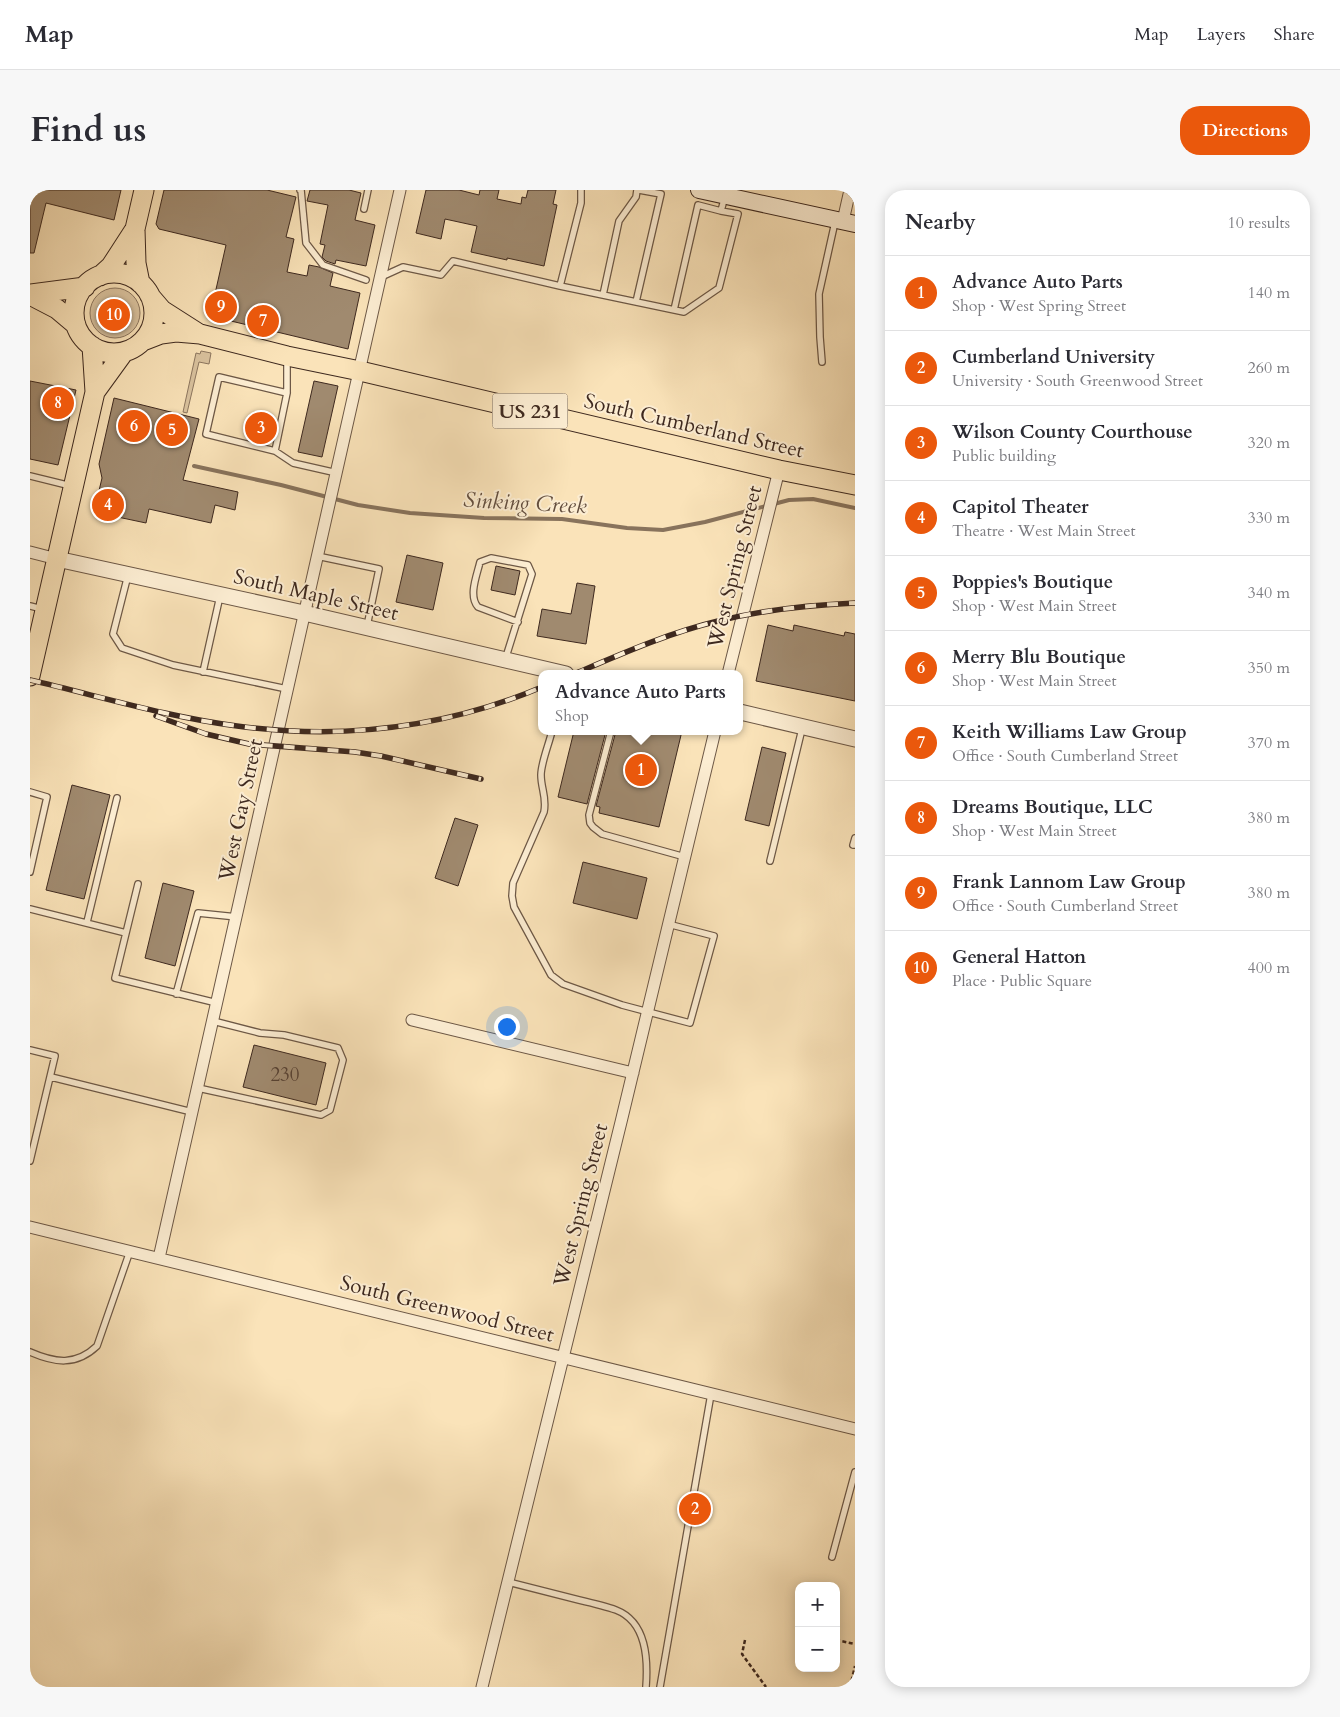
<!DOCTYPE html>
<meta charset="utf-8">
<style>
:root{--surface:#fff;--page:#f7f7f7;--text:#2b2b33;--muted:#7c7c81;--line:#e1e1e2;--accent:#ea580c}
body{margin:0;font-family:Cardo,serif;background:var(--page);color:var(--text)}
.controls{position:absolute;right:15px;bottom:15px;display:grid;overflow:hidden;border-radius:10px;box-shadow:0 2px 12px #0003}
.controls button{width:45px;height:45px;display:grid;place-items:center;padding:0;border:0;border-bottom:1px solid var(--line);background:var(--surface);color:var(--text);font:25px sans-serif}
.you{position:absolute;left:476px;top:836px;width:18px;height:18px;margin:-12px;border:4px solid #fff;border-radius:50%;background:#1a73e8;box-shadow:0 0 0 8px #1a73e833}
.badge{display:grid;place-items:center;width:32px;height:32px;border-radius:50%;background:var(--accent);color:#fff;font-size:16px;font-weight:700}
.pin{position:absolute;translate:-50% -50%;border:2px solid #fff;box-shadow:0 1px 5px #0006}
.popup{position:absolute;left:508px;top:480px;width:205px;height:65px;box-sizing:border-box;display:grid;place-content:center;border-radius:10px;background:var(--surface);filter:drop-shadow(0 1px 4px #0005);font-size:16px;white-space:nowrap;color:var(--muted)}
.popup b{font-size:19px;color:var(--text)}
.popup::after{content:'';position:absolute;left:50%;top:100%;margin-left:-10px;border:10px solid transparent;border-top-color:var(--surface)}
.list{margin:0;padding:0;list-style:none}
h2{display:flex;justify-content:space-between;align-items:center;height:65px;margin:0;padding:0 20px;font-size:21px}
h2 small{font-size:16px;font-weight:400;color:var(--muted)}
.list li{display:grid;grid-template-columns:32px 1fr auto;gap:15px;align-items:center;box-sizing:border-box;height:75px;padding:0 20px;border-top:1px solid var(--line)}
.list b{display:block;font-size:19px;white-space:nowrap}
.list p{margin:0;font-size:16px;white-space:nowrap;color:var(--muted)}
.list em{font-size:16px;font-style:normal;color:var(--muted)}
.map{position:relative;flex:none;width:825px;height:1497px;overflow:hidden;border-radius:20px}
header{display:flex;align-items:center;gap:30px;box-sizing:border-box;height:70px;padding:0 25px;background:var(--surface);border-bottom:1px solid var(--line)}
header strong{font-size:24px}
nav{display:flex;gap:28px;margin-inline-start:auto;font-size:18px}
.intro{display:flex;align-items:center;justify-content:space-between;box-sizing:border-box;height:120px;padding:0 30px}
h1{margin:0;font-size:35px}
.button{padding:12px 22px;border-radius:20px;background:var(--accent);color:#fff;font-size:18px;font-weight:700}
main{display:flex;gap:30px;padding:0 30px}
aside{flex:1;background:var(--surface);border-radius:20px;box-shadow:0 2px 12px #0003}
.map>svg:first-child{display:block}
</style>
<header>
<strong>Map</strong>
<nav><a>Map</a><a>Layers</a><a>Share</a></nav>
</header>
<div class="intro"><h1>Find us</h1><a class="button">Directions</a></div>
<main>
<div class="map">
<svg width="825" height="1497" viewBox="0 0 825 1497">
<rect width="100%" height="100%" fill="#fae3b9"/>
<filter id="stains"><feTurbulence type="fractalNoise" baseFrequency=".004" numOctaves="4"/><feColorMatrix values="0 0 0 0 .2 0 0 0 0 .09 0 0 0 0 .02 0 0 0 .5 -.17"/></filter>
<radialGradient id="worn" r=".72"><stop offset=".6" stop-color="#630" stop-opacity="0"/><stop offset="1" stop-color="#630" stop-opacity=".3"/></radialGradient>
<path fill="#dac39f" stroke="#8c765f" d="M60 123a25 25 0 1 1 50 0a25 25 0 1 1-50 0Z
M171,161L181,163L179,174L169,172L157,223L153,222L166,163L170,164Z"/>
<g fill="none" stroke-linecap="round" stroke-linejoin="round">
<path stroke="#88735c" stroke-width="4" d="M164,276L251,295L328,315L380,323L454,328L532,329L597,338L633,340L675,332L759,310L783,309L825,318"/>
</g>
<path fill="#a08a6f" stroke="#3e291f" d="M0,0H91L84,30L16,13L4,63H0Z
M134,0H237L266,7L256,47L264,49L257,82L277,86L279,75L289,77L303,83L300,96L330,103L318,159L180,126L196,55L129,39L126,34Z
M280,0H319L331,3L325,30L345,35L336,76L306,70L305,74L296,71L292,67L295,55L290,54L298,15L277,11Z
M396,0H429L449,5L450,0H469L467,9L491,14L492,7L496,8L498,0H526L523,14L527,15L514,76L477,68V70L441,62L447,36L415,29L411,49L386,43Z
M0,191L46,200L28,275L0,269Z
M284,191L308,196L292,267L268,262Z
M84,208L169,229L153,290L208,302L205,320L185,315L181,333L119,319L116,333L64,322L72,288L69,274Z
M377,365L413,373L403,420L366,412Z
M466,376L490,381L485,405L461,400Z
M547,393L565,396L556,454L507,446L512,419L541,424Z
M738,435L763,441L764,435L814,446L815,442L825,444V511L726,491Z
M544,541H576L557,614L528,607Z
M586,541H652L629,637L569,623L570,617L566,616Z
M732,557L756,563L739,636L715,630Z
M42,595L80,605L54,709L16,700Z
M425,628L448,635L428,696L405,688Z
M553,672L617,688L607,729L543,713Z
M133,693L164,701L145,776L115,768Z
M224,855L296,873L286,915L213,897Z"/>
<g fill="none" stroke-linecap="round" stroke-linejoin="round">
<g stroke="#6d5846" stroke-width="8">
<path id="service" d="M270,0H271L276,53L293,75L336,90
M334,19L338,0
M351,87L373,77L411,85L423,71L530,96L654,122L689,98L708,24L691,21L695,6
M530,96L551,13V0
M573,105L589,31L606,7L607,0
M606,112L631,4L609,0
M644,120L668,15L691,21
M792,172L790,147L789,104L805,32
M257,203L189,187L176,244L245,261L257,203V169
M245,261L263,273L307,283
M0,286L41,296
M287,366L349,379L337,436
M98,385L83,444L92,458L143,475L257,499
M0,416L12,419
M475,470L502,384L498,375L461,368L450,372C447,385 438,406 448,417L488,432
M173,482L190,406
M522,541C519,554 511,573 511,585C511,599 517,607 514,622L483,693L482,706L484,717L521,785L533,794L592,815L660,833L684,746L638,734
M581,541L559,625L560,633L563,637L572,644L655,667
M0,602L17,607L0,682
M825,648L823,655H825
M740,671L772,539
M0,719L96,743L85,788L187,813
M57,732L87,608
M96,743L108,694
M146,804L168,723L207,727
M0,860L25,866L0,971
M21,887L162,922
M168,898L291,925L300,920L313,870L308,858L254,845L230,843L183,831
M0,1162C25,1173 46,1176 67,1156L100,1061
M802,1367L825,1282
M478,1392C502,1398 526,1404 549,1410C562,1413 575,1416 586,1420C617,1432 618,1470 616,1497
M630,1497L681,1204"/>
</g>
<g stroke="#6d5846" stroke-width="13">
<path id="minor" d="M813,31L820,0
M0,362L27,369
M698,484L749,280
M382,830L603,883
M0,1037L825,1239
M129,1068L370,0
M452,1497L591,932L685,541"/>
</g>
<g stroke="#6d5846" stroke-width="17">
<path id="tertiary" d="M27,369L274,423L536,484
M710,522L825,549"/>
</g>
<g stroke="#3e291f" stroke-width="18">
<path id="secondary" d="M669,0L825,34"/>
</g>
<g stroke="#3e291f" stroke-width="21">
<path id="primary" d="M44 123a40 40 0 1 1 80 0a40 40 0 1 1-80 0Z
M70,86L81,76L105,39
M110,93L106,73L105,39L114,0
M0,104L55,97
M0,105L27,119L46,135
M120,106L132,120L168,143
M113,151L131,144L146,142L170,144L257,166L330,181L749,280L825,295
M65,202L94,162
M0,486L65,202L62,156"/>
</g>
<path stroke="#3e291f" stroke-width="2.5" stroke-dasharray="4 2.5" stroke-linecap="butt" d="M715,1450L712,1464L736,1497
M806,1450L825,1454
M820,1497L825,1476"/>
<use href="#service" stroke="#fcedd2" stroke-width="5.5"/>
<use href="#minor" stroke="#fcedd2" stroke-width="11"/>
<use href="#tertiary" stroke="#fcedd2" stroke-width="15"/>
<use href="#secondary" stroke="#fcedd2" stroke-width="16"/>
<use href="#primary" stroke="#fae3b9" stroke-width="19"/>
<g stroke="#3e291f" stroke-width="5.5">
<path id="rail" d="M544,484C591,464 638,443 688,431C733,420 779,415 825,413
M0,490C69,506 137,527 207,536C312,550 415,538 512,497
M126,526L176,544L219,554L325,562L351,566L451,589"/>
</g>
<use href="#rail" stroke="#fcedd2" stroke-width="4" stroke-dasharray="11" stroke-linecap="butt"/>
</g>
<g text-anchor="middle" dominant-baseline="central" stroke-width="4" stroke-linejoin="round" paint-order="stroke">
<g font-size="19" fill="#564133">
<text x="255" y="885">230</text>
</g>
<rect fill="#fcedd2" stroke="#776455" stroke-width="1" x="462.5" y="203.5" width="75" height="35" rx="4"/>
<g font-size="20" font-weight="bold" fill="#3e291f">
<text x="500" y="221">US 231</text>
</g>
<g font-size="21" fill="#3e291f" stroke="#fcedd2">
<text transform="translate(664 236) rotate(13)">South Cumberland Street</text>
<text transform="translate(705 377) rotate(-76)">West Spring Street</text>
<text transform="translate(286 405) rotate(13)">South Maple Street</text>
<text transform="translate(211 620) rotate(-78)">West Gay Street</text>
<text transform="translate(551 1015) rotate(-76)">West Spring Street</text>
<text transform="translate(417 1119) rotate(14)">South Greenwood Street</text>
</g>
<g font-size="22" font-style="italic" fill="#634e3e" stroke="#fcedd2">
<text transform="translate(495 313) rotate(3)">Sinking Creek</text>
</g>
</g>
<rect width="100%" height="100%" filter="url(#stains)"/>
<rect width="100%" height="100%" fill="url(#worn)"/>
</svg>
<div class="controls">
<button>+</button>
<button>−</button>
</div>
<div class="you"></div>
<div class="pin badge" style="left:611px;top:580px">1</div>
<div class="popup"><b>Advance Auto Parts</b>Shop</div>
<div class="pin badge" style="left:665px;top:1319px">2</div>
<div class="pin badge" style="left:231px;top:238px">3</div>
<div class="pin badge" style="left:78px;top:315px">4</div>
<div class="pin badge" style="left:142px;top:240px">5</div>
<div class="pin badge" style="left:104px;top:236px">6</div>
<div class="pin badge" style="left:233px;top:131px">7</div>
<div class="pin badge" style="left:28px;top:213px">8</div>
<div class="pin badge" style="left:191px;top:117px">9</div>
<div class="pin badge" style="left:84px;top:125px">10</div>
</div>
<aside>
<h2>Nearby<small>10 results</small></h2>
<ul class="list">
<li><span class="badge">1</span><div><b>Advance Auto Parts</b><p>Shop · West Spring Street</p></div><em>140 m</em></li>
<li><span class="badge">2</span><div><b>Cumberland University</b><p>University · South Greenwood Street</p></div><em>260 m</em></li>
<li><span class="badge">3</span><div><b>Wilson County Courthouse</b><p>Public building</p></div><em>320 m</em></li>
<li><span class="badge">4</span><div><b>Capitol Theater</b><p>Theatre · West Main Street</p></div><em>330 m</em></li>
<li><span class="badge">5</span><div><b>Poppies's Boutique</b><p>Shop · West Main Street</p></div><em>340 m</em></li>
<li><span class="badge">6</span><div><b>Merry Blu Boutique</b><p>Shop · West Main Street</p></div><em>350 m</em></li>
<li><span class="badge">7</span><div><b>Keith Williams Law Group</b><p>Office · South Cumberland Street</p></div><em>370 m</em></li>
<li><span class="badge">8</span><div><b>Dreams Boutique, LLC</b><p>Shop · West Main Street</p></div><em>380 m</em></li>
<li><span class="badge">9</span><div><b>Frank Lannom Law Group</b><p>Office · South Cumberland Street</p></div><em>380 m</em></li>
<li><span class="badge">10</span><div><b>General Hatton</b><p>Place · Public Square</p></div><em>400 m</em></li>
</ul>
</aside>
</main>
